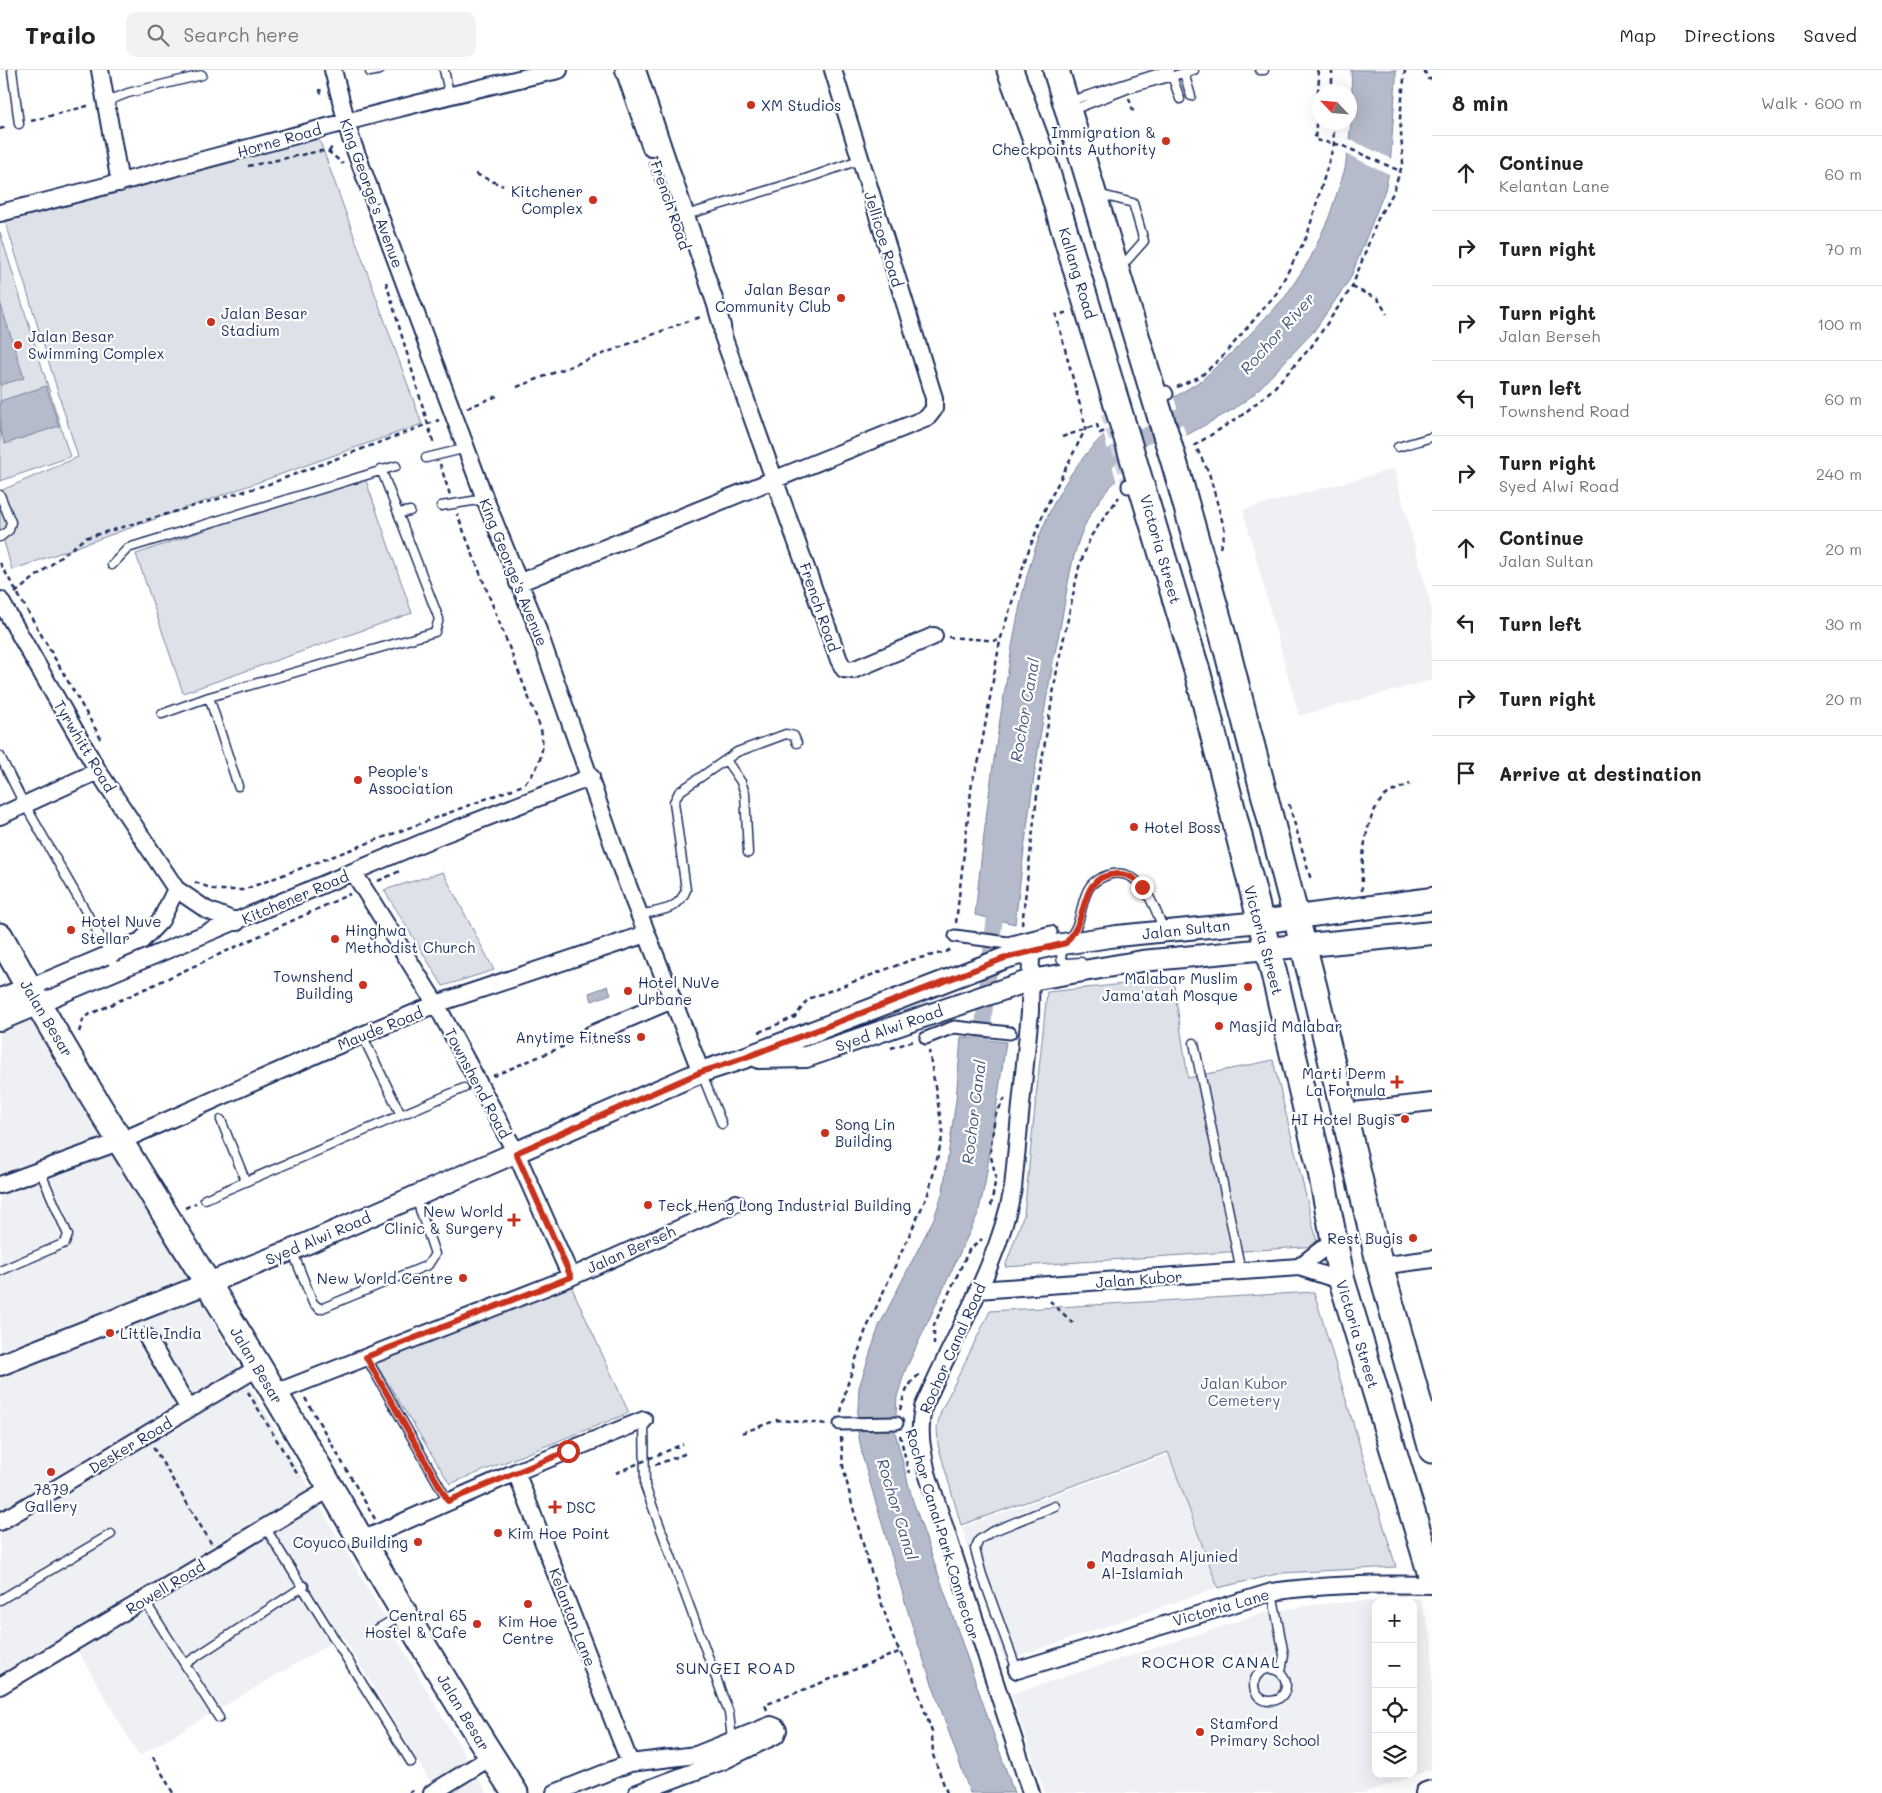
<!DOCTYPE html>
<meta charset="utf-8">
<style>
:root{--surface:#fff;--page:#f2f2f2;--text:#222;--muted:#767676;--line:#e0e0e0}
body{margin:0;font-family:Mali,sans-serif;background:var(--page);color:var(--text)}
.controls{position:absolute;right:15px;bottom:15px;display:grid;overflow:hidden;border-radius:10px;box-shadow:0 5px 20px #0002}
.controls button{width:45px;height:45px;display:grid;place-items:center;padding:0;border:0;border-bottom:1px solid var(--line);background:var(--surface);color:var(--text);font:25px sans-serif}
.compass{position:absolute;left:1312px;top:15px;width:45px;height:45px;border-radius:50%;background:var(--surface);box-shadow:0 5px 20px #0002;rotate:296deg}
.stop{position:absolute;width:15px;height:15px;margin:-11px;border:4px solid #c8321e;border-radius:50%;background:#fff}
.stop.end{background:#c8321e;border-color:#fff;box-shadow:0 1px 5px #0008}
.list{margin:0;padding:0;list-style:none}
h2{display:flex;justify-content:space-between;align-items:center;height:65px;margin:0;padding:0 20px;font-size:21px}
h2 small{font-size:16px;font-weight:400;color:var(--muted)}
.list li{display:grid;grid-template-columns:32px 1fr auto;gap:15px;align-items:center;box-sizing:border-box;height:75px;padding:0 20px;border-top:1px solid var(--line)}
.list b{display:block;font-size:19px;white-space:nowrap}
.list p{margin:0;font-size:16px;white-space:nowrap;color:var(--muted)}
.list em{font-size:16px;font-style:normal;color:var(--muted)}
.icon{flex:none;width:28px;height:28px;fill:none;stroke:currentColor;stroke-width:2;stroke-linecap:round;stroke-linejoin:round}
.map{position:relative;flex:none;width:1432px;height:1723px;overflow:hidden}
header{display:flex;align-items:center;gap:30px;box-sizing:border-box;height:70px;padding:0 25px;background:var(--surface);border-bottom:1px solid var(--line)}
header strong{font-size:24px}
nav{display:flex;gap:28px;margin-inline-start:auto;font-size:18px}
.search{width:350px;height:45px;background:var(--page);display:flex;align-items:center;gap:12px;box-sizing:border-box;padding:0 18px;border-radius:10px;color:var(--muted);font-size:19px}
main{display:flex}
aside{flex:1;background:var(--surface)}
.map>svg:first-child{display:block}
</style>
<header>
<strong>Trailo</strong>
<div class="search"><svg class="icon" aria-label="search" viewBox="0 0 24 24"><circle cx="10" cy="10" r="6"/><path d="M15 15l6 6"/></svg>Search here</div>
<nav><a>Map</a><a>Directions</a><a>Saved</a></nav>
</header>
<main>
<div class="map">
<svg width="1432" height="1723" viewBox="0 0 1432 1723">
<rect width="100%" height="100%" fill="#fff"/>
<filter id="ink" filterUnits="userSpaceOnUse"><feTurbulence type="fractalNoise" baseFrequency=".02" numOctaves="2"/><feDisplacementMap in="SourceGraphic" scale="10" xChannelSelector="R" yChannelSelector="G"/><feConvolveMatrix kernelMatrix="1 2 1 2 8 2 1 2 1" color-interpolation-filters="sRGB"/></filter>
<g filter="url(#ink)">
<path fill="#eff0f4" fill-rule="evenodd" d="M1394,399L1432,540V610L1299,646L1243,440Z
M35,947L487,1723H437L343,1566L139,1686L78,1581L0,1628V959Z
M1168,1385L1217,1518L1004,1591L962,1457Z
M1420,1528L1432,1568V1699L1364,1723H1045L1011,1624L1266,1542L1320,1534ZM1376,1532H1413V1704H1376Z"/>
<path fill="#dee1e7" stroke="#7c88a2" d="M318,66L422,354L12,500L0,457V421L78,387L5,150Z
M0,162L70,387L0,411Z
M364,405L412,543L183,623L136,484Z
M443,802L494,900L443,916L384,820Z
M1173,909L1188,1008L1273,990L1318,1176L1005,1197L1024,1144L1047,922Z
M568,1209L629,1343L450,1414L373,1289Z
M1314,1222L1396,1497L1281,1503L1218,1518L1168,1382L961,1455L938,1375L937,1357L941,1341L990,1241Z"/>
<path fill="#b5bbca" stroke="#77839f" d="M1351,0H1396V9L1390,97L1385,120L1350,209L1314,261L1253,325L1234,339L1185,366L1173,328L1202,310L1236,279L1285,227L1310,189L1329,147L1345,99L1353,40Z
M0,232L24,308L0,315Z
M46,316L59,356L5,374L0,360V331Z
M1109,360L1122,405C1106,419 1093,437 1084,457C1071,486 1067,521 1061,553C1040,652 1027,753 1015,854L975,845C983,769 992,694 1005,619C1021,523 1034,429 1109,360Z
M608,916L611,924L592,931L589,923Z
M961,967L1006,972L985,1114L978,1144L905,1301L897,1327L895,1362L912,1428L1014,1723H970L914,1562L863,1389L857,1357L859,1317L879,1256L934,1148L943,1121L956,1030Z"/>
<path fill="#fff" d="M1347,68L1392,89L1391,105L1344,83Z
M1173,325L1187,368H1185L1182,367L1170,329Z
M1109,358L1112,360L1124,404L1117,413L1103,362Z"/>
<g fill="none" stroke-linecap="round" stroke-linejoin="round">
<path stroke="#b5bbca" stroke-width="16" d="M1099,397L1115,384L1197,336
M979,992L997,827"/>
<path stroke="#d1d5df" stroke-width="11" stroke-dasharray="11 5.5" stroke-linecap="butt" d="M1106,343L1128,415"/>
<g stroke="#1b2f5e" stroke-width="11">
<path id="service" d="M12,0L19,54
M370,0V2L380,0
M444,0L450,27
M1260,0H1264
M1184,3L1191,26
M1172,6L1180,29
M1070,31L1169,0
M105,32L128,23L202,5
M1072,40L1127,19L1194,0
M1098,124L1133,133L1144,171L1121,197
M676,148L805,109L859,90
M1398,377L1432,367
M426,388L467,378
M0,425L11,452L9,460L0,467
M441,436L485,429
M398,443L410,441
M112,495L128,478L396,396
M209,627L238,716
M162,644L209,627L435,562L439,549L381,399
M0,686L20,726L110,884L116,903
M726,690L741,712L745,723L748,783
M639,845C660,840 678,841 686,820L674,732L679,722L737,682L786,664L794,666L797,673
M1081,892L1066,893L1061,889C1061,876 1072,867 1077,855C1082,843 1082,829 1089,818C1093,811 1100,808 1108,805C1141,795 1155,837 1164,861
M362,965L401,1045
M1194,973L1241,1201
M701,1002L722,1054
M221,1050L246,1112
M205,1129L464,1018
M292,1180L313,1233L320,1239L428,1195L435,1184L416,1128
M0,1201L65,1173L68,1165L40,1101
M366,1287L448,1431
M644,1350L645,1416L729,1643L732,1670
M265,1457L411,1692
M1272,1522L1284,1585L1281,1601
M0,1530L111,1464
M144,1530L219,1648
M376,1560L403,1544
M185,1594L304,1516
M1254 1615a16 16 0 1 1 32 0a16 16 0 1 1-32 0Z
M1017,1600L982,1505L975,1479L979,1470L991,1462L1055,1436"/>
</g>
<g stroke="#1b2f5e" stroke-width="15">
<path id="pedestrian" d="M1166,322L1167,324
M1128,415V417
M955,866L1008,873L1051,862
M926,968L954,957L1010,963
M840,1354L897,1353"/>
</g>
<g stroke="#1b2f5e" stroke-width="20">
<path id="minor" d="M100,0L120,113
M333,0L351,69L485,429L534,549L621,798L701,1002
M624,0L651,78
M637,0L716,235L722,256L723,266L839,590L844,599L853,600L934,566
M0,143C187,97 371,41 559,0
M518,513L927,348L934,339V328L833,0
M0,530L98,701L176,819L207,840L237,852
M0,746L98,701
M354,803L436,934L516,1083L571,1207
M1031,882L1030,942L1013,1118C998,1197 954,1265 923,1338C918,1362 922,1380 927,1403L1031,1723
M29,918L141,871L161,850L176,819
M38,934L436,767L591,707
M590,965L672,930
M1345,1042L1432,1032
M0,1115L121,1071L322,982L436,934L646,864
M1380,1196L1432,1189
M1299,1197L1334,1170
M978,1220L1299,1197L1342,1211
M147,1267L189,1339
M275,1323L571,1207L736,1133
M516,1402L630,1693
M0,1452L259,1297
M360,1471L516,1402L644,1350
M1017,1600L1272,1522C1325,1514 1378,1514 1432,1515
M0,1616L331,1418
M432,1723L491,1687
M555,1723L630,1693L696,1685L771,1655L776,1657L778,1660L776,1665L723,1691L637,1723"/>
</g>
<g stroke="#1b2f5e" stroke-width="24">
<path id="tertiary" d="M0,929L29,918
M0,950L38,934
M759,988L806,987L1031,910L1142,891L1267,879
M0,1295L292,1180L701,1002L744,988L1005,888L1049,876L1117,866L1260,852
M1426,1723L1432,1721"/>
</g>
<g stroke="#1b2f5e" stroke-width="26">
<path id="secondary" d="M1260,852L1432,829
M1267,879L1432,863"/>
</g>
<g stroke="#1b2f5e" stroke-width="29">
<path id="primary" d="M1010,0L1043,89L1198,604L1275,908L1321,1102L1342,1211L1432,1508
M1056,0L1175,395L1227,580L1314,917L1380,1196L1432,1380
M0,866C85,1021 183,1170 274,1322C354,1456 430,1592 515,1723"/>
</g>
<path stroke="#1b2f5e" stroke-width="2.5" stroke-dasharray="5 4" stroke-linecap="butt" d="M1317,0L1319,7L1315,70L1341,75L1400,101
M1424,0L1428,9H1432
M320,19L321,25
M1332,22V0
M1129,28L1134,44
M31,51L91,35
M0,59L8,56
M329,82L333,75
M649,92L657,115
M248,96L320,81L329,82L343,94
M476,104L503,116
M386,212L434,375
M1352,217L1378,229L1387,244
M695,249L703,246
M517,317L688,251
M1177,317L1201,306L1222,287L1276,224L1307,166L1334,74L1333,52
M467,338L497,326
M1062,367L1097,355L1100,363L1105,361
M440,394L450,425
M1220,478L1225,461L1209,403L1195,375L1241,346L1273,319L1311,277L1352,217L1379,146L1392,125L1403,93L1400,48L1405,0
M0,493L100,667L99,670
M15,523L85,468L269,414L439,350
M948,567L1000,571
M1289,734L1311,810
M378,811L400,801
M195,812L215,820H243L523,715C540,698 545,683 541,659L457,444
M1362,821C1361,796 1364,747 1383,728C1390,721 1401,718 1410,714
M956,853L972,712L979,690L1000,571L1026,487L1046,437L1086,358L1056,245L1069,242
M1022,855L1039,708L1057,600L1079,497L1091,466L1119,427
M79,962L84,947L350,824
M759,962L795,947L808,929L911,890L946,882L952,878
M891,978L914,971
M493,1006L576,971
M991,1136L996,1107L990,1083L995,1046L1005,1028
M185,1138L196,1133
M1050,1231L1075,1255
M934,1275V1255L969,1180L982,1169
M248,1322L299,1407
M305,1328L375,1449
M900,1340C904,1325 907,1314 920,1304
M841,1342L846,1319L865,1262L928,1124L936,1094L943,1063L929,981
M742,1363L777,1350L829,1354
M900,1365L909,1403
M841,1367L843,1396L852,1434L868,1492L893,1568L913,1607L932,1662L933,1685L947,1723
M153,1377L211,1473
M655,1395L687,1383
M767,1640L765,1635L899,1582
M153,1687L173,1723
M409,1723L416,1719"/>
<use href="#service" stroke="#fff" stroke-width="8"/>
<use href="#pedestrian" stroke="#fff" stroke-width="11"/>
<use href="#minor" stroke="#fff" stroke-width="16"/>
<use href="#tertiary" stroke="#fff" stroke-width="20"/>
<use href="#secondary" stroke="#fff" stroke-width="22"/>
<use href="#primary" stroke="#fff" stroke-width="25"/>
<path stroke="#1b2f5e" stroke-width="2.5" stroke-dasharray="5 4" stroke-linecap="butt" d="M616,1403L683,1374"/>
</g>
</g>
<g fill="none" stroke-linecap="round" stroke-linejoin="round" filter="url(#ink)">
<path stroke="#c8321e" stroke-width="6" d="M568,1381L448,1431L366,1287L571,1207L516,1083L701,1002L744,988L1005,888L1066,873C1070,868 1074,862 1077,856C1087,834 1084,806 1116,804C1128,803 1135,808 1142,817"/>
</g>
<g fill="#c8321e" stroke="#fff" stroke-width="2">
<circle cx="751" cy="35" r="5"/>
<circle cx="1166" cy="71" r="5"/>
<circle cx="593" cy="130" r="5"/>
<circle cx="841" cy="228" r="5"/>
<circle cx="211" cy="252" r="5"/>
<circle cx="18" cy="275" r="5"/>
<circle cx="358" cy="710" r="5"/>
<circle cx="1134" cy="757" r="5"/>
<circle cx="71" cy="860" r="5"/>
<circle cx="335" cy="869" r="5"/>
<circle cx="363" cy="915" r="5"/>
<circle cx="1248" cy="917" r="5"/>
<circle cx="628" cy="921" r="5"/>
<circle cx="1219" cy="956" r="5"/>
<circle cx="641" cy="967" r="5"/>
<path d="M1394.5 1004.5h5v5h5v5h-5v5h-5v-5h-5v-5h5z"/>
<circle cx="1405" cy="1049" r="5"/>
<circle cx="825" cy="1063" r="5"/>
<circle cx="648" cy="1135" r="5"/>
<path d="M511.5 1142.5h5v5h5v5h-5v5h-5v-5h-5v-5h5z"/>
<circle cx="1413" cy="1168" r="5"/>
<circle cx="463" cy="1208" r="5"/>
<circle cx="110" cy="1263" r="5"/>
<circle cx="51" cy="1402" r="5"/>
<path d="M552.5 1429.5h5v5h5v5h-5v5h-5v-5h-5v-5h5z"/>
<circle cx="498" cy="1463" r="5"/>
<circle cx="418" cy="1472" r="5"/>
<circle cx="1091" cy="1495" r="5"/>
<circle cx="528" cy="1534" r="5"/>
<circle cx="477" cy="1554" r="5"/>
<circle cx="1200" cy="1662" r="5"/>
</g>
<g text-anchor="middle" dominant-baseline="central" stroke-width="4.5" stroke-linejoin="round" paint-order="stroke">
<g font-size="15" fill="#1b2f5e" stroke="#fff" text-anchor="start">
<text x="761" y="35">XM Studios</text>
<text x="1156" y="62" text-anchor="end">Immigration &amp;<tspan x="1156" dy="17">Checkpoints Authority</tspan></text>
<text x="583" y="121" text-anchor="end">Kitchener<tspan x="583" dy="17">Complex</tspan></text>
<text x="831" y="219" text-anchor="end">Jalan Besar<tspan x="831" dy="17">Community Club</tspan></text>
<text x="221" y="243">Jalan Besar<tspan x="221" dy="17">Stadium</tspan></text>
<text x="28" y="266">Jalan Besar<tspan x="28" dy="17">Swimming Complex</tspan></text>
<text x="368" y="701">People's<tspan x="368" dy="17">Association</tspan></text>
<text x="1144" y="757">Hotel Boss</text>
<text x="81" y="851">Hotel Nuve<tspan x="81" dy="17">Stellar</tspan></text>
<text x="345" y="860">Hinghwa<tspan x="345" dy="17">Methodist Church</tspan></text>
<text x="353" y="906" text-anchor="end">Townshend<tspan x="353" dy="17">Building</tspan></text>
<text x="1238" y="908" text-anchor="end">Malabar Muslim<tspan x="1238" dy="17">Jama'atah Mosque</tspan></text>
<text x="638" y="912">Hotel NuVe<tspan x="638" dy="17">Urbane</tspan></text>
<text x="1229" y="956">Masjid Malabar</text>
<text x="631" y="967" text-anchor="end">Anytime Fitness</text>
<text x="1386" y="1003" text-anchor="end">Marti Derm<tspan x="1386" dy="17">La Formula</tspan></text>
<text x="1395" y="1049" text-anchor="end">HI Hotel Bugis</text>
<text x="835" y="1054">Song Lin<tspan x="835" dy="17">Building</tspan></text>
<text x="658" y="1135">Teck Heng Long Industrial Building</text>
<text x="503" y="1141" text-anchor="end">New World<tspan x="503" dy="17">Clinic &amp; Surgery</tspan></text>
<text x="1403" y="1168" text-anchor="end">Rest Bugis</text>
<text x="453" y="1208" text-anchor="end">New World Centre</text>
<text x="120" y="1263">Little India</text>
<text x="51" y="1419" text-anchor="middle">7879<tspan x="51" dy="17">Gallery</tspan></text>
<text x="566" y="1437">DSC</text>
<text x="508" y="1463">Kim Hoe Point</text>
<text x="408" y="1472" text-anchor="end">Coyuco Building</text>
<text x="1101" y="1486">Madrasah Aljunied<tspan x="1101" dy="17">Al-Islamiah</tspan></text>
<text x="467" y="1545" text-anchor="end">Central 65<tspan x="467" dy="17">Hostel &amp; Cafe</tspan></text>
<text x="528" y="1551" text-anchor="middle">Kim Hoe<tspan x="528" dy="17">Centre</tspan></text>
<text x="1210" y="1653">Stamford<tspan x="1210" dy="17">Primary School</tspan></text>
</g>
<g font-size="15" fill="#1b2f5e" stroke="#fff">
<text transform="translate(279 70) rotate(-16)">Horne Road</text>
<text transform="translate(372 123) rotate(70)">King George's Avenue</text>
<text transform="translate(671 135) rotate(71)">French Road</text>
<text transform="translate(884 169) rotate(73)">Jellicoe Road</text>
<text transform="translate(1078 203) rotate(73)">Kallang Road</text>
<text transform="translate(1161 479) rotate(74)">Victoria Street</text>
<text transform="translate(514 502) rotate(68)">King George's Avenue</text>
<text transform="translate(820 537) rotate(71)">French Road</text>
<text transform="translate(85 676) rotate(59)">Tyrwhitt Road</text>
<text transform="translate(295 827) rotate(-23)">Kitchener Road</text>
<text transform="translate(1186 859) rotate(-6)">Jalan Sultan</text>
<text transform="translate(1264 870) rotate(75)">Victoria Street</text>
<text transform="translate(47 948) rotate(59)">Jalan Besar</text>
<text transform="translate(380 958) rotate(-22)">Maude Road</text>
<text transform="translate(889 958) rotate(-19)">Syed Alwi Road</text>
<text transform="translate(478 1013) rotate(62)">Townshend Road</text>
<text transform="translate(318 1168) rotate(-23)">Syed Alwi Road</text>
<text transform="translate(631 1179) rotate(-24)">Jalan Berseh</text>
<text transform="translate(1139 1209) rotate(-4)">Jalan Kubor</text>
<text transform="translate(1358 1264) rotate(73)">Victoria Street</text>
<text transform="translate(952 1278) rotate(-66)">Rochor Canal Road</text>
<text transform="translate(257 1295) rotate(59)">Jalan Besar</text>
<text transform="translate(130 1375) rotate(-31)">Desker Road</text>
<text transform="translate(943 1464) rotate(73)">Rochor Canal Park Connector</text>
<text transform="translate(165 1517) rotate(-31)">Rowell Road</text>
<text transform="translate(1221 1537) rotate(-16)">Victoria Lane</text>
<text transform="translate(573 1547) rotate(69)">Kelantan Lane</text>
<text transform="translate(464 1642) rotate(59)">Jalan Besar</text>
</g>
<g font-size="15" fill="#4c5c80" stroke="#fff">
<text x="1244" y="1313">Jalan Kubor<tspan x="1244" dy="17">Cemetery</tspan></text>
</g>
<g font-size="16" font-style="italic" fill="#49597e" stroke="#fff">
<text transform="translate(1277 263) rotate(-48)">Rochor River</text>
<text transform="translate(1024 640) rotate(-80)">Rochor Canal</text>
<text transform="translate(973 1042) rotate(-83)">Rochor Canal</text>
<text transform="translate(898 1439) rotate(73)">Rochor Canal</text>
</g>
<g font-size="16" letter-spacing="1" fill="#1b2f5e" stroke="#fff">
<text x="1211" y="1591">ROCHOR CANAL</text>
<text x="736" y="1597">SUNGEI ROAD</text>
</g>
</g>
</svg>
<div class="controls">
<button>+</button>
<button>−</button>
<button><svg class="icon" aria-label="locate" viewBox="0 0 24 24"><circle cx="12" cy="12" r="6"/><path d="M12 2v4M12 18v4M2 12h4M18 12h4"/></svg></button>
<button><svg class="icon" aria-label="layers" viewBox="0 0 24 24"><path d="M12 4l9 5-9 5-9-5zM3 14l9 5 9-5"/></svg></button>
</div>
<svg class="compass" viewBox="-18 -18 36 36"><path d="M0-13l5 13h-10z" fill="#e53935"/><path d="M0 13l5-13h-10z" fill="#767676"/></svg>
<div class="stop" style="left:568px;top:1381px"></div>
<div class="stop end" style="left:1142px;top:817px"></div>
</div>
<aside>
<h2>8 min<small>Walk · 600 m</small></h2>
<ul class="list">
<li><svg class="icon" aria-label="ahead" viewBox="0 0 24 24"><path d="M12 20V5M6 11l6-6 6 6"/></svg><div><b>Continue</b><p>Kelantan Lane</p></div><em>60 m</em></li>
<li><svg class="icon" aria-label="right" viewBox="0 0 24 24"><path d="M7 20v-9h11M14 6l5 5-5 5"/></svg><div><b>Turn right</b></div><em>70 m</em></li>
<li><svg class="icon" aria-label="right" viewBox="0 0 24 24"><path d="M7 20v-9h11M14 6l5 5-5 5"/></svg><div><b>Turn right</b><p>Jalan Berseh</p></div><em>100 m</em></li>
<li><svg class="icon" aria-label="left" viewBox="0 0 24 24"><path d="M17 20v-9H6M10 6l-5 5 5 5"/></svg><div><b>Turn left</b><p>Townshend Road</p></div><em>60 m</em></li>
<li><svg class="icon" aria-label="right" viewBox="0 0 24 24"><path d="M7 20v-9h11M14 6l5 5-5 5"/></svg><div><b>Turn right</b><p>Syed Alwi Road</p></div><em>240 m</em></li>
<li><svg class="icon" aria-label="ahead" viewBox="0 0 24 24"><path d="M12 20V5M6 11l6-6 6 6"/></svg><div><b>Continue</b><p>Jalan Sultan</p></div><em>20 m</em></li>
<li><svg class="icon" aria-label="left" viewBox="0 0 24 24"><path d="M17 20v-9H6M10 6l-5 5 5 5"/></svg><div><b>Turn left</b></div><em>30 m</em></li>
<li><svg class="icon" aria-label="right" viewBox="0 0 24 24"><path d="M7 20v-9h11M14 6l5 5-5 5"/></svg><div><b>Turn right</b></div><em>20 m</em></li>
<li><svg class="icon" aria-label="arrive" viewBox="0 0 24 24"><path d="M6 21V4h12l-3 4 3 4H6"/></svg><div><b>Arrive at destination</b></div></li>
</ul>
</aside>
</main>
